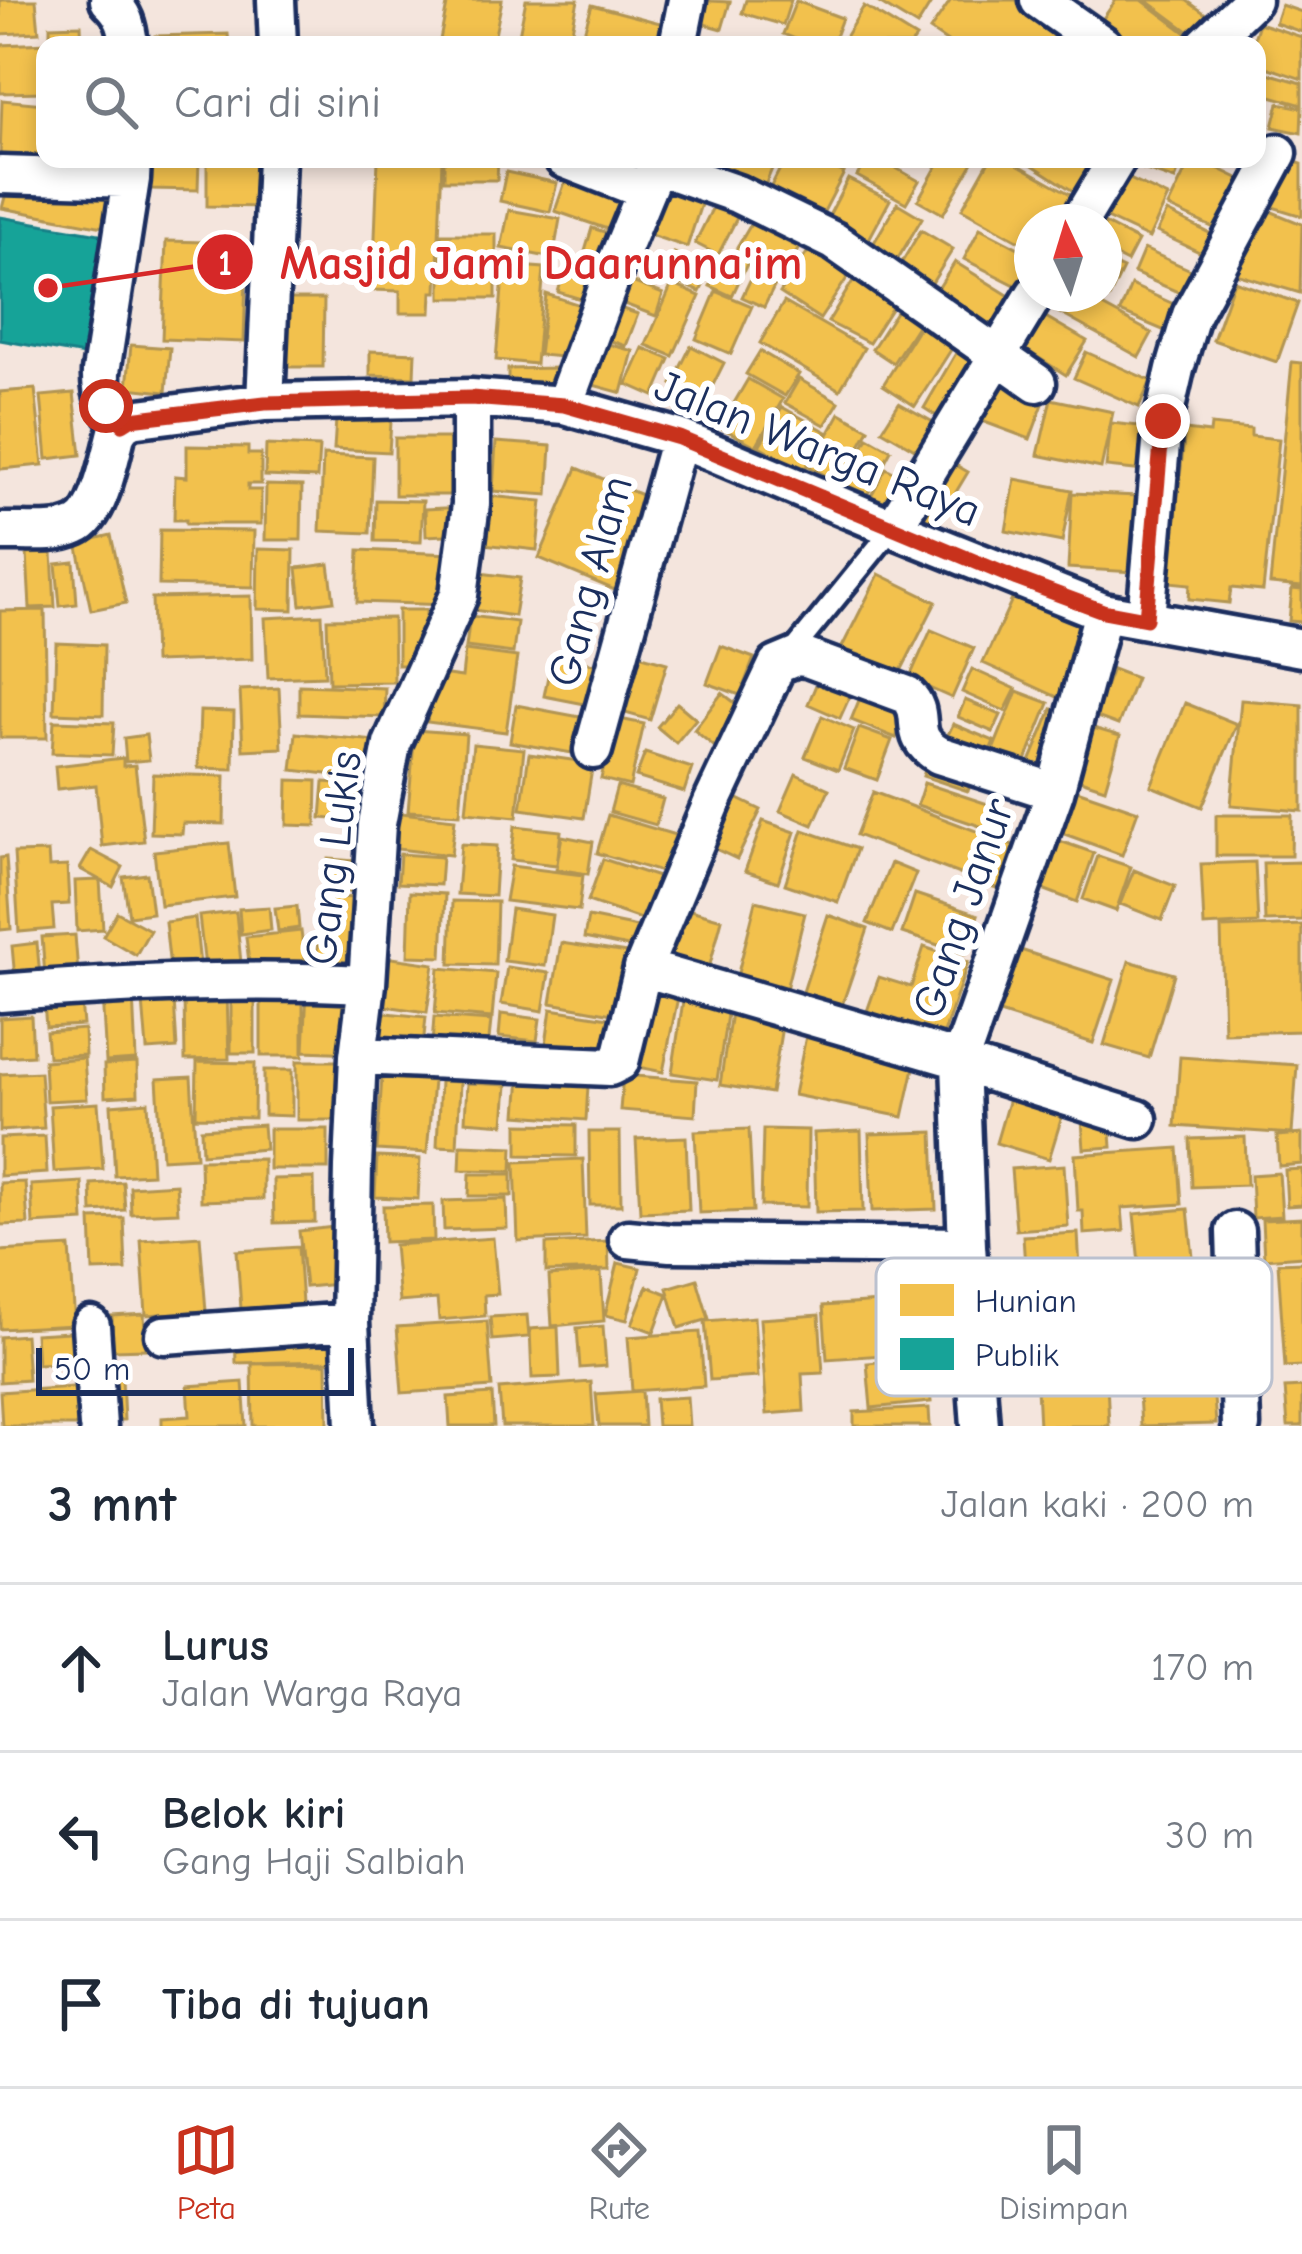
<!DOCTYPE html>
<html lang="id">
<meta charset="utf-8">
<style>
:root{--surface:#fff;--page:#f6f6f7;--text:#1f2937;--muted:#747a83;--line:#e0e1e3;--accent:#c8321e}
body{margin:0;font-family:"Comic Neue",sans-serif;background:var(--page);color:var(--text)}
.compass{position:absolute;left:1014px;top:204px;width:108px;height:108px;border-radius:50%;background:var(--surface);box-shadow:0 6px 18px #0003;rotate:356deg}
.scale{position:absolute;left:36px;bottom:30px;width:318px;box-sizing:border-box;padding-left:12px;border:6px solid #1b2f5e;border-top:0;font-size:33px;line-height:42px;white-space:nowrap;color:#1b2f5e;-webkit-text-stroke:9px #fff;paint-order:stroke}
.stop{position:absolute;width:36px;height:36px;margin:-27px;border:9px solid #c8321e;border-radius:50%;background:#fff}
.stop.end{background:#c8321e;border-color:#fff;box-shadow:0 3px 12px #0008}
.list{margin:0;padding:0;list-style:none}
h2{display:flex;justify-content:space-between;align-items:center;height:156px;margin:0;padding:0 48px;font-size:51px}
h2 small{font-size:39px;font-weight:400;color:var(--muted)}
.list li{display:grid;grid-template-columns:78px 1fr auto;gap:36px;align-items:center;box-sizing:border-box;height:168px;padding:0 48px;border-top:3px solid var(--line)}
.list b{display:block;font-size:45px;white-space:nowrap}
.list p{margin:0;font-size:39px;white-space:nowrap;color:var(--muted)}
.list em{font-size:39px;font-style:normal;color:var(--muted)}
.icon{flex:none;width:66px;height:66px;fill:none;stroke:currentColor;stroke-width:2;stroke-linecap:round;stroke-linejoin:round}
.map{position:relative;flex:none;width:1302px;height:1426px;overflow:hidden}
.search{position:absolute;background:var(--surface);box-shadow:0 6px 18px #0003;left:36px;right:36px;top:36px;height:132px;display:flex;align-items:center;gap:30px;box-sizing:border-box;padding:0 42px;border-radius:24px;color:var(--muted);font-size:45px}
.sheet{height:660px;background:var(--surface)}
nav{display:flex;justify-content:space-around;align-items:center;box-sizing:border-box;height:168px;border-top:3px solid var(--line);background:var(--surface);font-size:33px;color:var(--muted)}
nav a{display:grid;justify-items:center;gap:6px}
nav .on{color:var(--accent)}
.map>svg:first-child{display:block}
</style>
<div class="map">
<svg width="1302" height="1426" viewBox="0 0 1302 1426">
<rect width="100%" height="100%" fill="#f4e5dd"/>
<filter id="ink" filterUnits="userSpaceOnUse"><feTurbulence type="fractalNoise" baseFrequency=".00833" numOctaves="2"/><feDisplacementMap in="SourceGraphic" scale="24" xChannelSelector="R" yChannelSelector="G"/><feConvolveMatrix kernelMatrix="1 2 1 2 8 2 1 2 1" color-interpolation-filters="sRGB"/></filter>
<g filter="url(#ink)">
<path fill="#f2c14e" stroke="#b29553" stroke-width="3" d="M0,0H36L39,32L0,34Z
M448,0H502L493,45H439Z
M526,0H578L569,45H517Z
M692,0L730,2L722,29L686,19Z
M746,0H791L783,25L742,13Z
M874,0H933L917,26Z
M951,0H1031L1063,22L1047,45H952L930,30Z
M1116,0H1142L1193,38L1188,45H1116L1095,30Z
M1146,0H1186L1210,17L1196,37Z
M796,1L842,18L832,45H810L783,34Z
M592,5L664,24L658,45H580Z
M1281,5L1302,12V32L1275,23Z
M864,6L916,38L911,45H846L842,42Z
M1259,23L1302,37V79L1257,64V45H1252Z
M81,25L82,45H45V92L0,93V45L50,43V26Z
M228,34L229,45H155V36Z
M1260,71L1302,83V105L1257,92Z
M2,100L45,104V159H108L107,168L0,157Z
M1279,103L1302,108L1301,133L1273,127Z
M1280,157L1302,164V216L1266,205Z
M151,159H199L198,190L150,189Z
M207,159H268L267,207L207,206Z
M378,159H442L437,292H432L431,313H400V291L373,290Z
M444,159H498L497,180H444Z
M712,159H776L761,195L706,174Z
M785,159H817L844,173L816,227L764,200Z
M867,159H880L919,181L906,203L857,176Z
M941,159H975L943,214L918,200Z
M990,159H1008L1074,196L1060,222H1032V248L962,209Z
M1034,159H1084L1102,171L1084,198L1031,164Z
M1134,159H1182L1175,180L1132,165Z
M1191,159H1199L1246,182L1223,232L1168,207Z
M569,170L625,189L610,230L555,211Z
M506,172L557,183L550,212L500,201Z
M1119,174L1168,197L1149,238L1100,215Z
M659,178L705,192L687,247L641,232Z
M848,179L890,200L861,254L820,233Z
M9,182L120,193L114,229L2,208Z
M717,199L741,210L718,255L695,243Z
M897,203L922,218L893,267L868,253Z
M1265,209L1302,224L1300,293L1236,274Z
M509,210L560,219L553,258L501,248Z
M1167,212L1219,238L1210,257L1157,232Z
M757,214L803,241L780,280L734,253Z
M1104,223L1138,241L1127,262L1104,250Z
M592,228L620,237L608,276L580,268Z
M980,228L1032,255V280L1027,291L964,259Z
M921,230L953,249L924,296L893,277Z
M441,234H496V298H441Z
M817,238L857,263L820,319L780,293Z
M166,241L247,243L244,342L162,339Z
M1144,249L1204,276L1194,299L1134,273Z
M726,252L748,262L732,296L710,286Z
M674,253L711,269L700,292L664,276Z
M1104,260L1123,269L1109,298L1101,294H1104Z
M955,262L1016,300L990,341L929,303Z
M504,265L544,268L536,364L496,360Z
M566,265L602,275L594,303L558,292Z
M862,266L898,298L869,343L828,322Z
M755,270L777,281L764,307L742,297Z
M627,280L663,294L656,316L619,302Z
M1234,281L1298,303L1277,362L1213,340Z
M672,284L700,296L673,356L646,345Z
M1131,285L1187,310L1177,336L1120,312Z
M716,291L752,306L731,354L696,339Z
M546,294L589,308L573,358L539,355Z
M1066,294H1080L1152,333L1139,357L1056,311Z
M286,299H324L323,367H286Z
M784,302L864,348L840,390L760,343Z
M901,304L922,318L893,363L872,349Z
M610,305L638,314L626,346L599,337Z
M1032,309L1087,341L1066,375L1012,341Z
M923,321L956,342L915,406L883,385Z
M594,340L633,351L622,393L582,382Z
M963,341L989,357L949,424L924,408Z
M131,345L170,348L166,392L127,388Z
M691,346L724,363L705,401L672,384Z
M643,348L670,359L654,396L627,384Z
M370,351L415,353L414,377L370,375Z
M760,351L799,374L785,396L746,374Z
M1086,352L1151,381L1139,407L1074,378Z
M1292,362L1302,363V587L1270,584Z
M557,368V386L508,385V369Z
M995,377L1046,396L1030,439L979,420Z
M748,379L783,399L756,446L720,427Z
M799,379L839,402L825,425L785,403Z
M35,389L43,465L0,469V392Z
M74,393L81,455L47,459L41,396Z
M1051,399L1113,412L1101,468L1038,455Z
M899,403L942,427L925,455L882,430Z
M337,404L392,407L389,452L334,449Z
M782,407L827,432L804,471L759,446Z
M840,413L869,429L839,483L810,467Z
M1111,423L1158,428L1154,472L1106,467Z
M1211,425L1251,429V436L1279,439L1263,591L1231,588L1229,603L1189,599L1190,584L1169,582L1185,430L1210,433Z
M868,437L891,450L865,499L842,487Z
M395,438H453V495H395Z
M496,442L551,446L548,495L493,491Z
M266,445L319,447L317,478L265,476Z
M187,446L248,447V454H261V484H248V490H261V524H186V520H174L175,476L187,477Z
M323,455L373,457L370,533L320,531Z
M940,456L968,472L935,527L908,511Z
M577,468L656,501L617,591L539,558Z
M886,468L910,481L892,516L867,503Z
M1015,479L1072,490L1062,542L1006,531Z
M266,485L302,486L301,540H265Z
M1072,493L1137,496L1133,572L1068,568Z
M488,496L542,501L537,550L483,544Z
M376,500L423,501L421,542L375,541Z
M464,507L466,534L426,536L425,509Z
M160,530L254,531L253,587L159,585Z
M111,535L126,603L91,610L77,543Z
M258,549L294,550L293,610L257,609Z
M359,550L451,554L449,605L357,602Z
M52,553L55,607L30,608L27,554Z
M74,562L77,604L60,606L56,564Z
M329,564L334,601L301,605L297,568Z
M480,573L520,578L514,616L474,610Z
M879,574L936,602L898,677L841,649Z
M1292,589L1302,590V622L1289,621Z
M1014,595L1094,631L1064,700L983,663Z
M251,596L252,659L154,662L152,598Z
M45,610L47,738H0V611Z
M398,610H426V665H398Z
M322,615L325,676L268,678L265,618Z
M470,616L517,622L513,653L466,647Z
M393,618L394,682L329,683L327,619Z
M931,630L974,648L952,698L909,679Z
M56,643L104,645L103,715L54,713Z
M721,646L754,658L740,695L707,683Z
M465,650L517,657L506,732L427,722L433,673L462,677Z
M628,652L667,663L650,720L611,709Z
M552,656L604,666L595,706L544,696Z
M972,669L1016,689L1005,711L962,692Z
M1112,669L1136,678L1118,725L1094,716Z
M821,673L854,687L840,718L808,704Z
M299,685L385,688L384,717L299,714Z
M279,688L282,748L243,750L240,690Z
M864,688L909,706L896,738L851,720Z
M1017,691L1049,703L1021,773L989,760Z
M722,693L751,715L721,752L694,730Z
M965,700L1001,715L993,732L958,717Z
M1241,700L1302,705V811L1231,805Z
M677,703L696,719L676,743L657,727Z
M1185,703L1237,724L1202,807L1151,786Z
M516,705L596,720L589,756L510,742Z
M1052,709L1073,717L1046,782L1025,774Z
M200,711L234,712L233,769L198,768Z
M822,716L854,730L838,770L805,757Z
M615,718L644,724L630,786L601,779Z
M54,721L114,723L112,755L52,753Z
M953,724L994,741L984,766L942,748Z
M1090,727L1120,736L1105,788L1074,778Z
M859,728L892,740L877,780L844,768Z
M415,730L466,734L460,814L408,811Z
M296,733L376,741L371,779L292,770Z
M146,735L149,760L126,762L124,738Z
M473,744L524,749L517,817L466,812Z
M645,753L692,768L684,792L636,777Z
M529,754L593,763L584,818L521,809Z
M930,756L975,771L968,791L923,776Z
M123,758V766L135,765L144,841L102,846L96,785L57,789L55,766Z
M153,774L225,776L224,824L183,823L182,834L151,833Z
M796,774L829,789L813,825L780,811Z
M288,780L317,781L316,826L287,825Z
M324,782L377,786L373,823L321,818Z
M924,783L1012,812L1004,834L917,805Z
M617,786L663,799L656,825L610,812Z
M1074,789L1138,811L1122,855L1059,832Z
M873,792L1016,846L999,889L856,835Z
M728,794L761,810L737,859L705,844Z
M392,812L455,819L451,855L388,848Z
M608,815L682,837L671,875L597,853Z
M1216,815H1292L1291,856H1216Z
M763,821L795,832L778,882L745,871Z
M515,826L561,831L557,865L511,860Z
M803,830L857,849L838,902L785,884Z
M562,836L593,842L588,874L556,869Z
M1057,840L1094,853L1077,902L1040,888Z
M229,843L235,897L160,905L154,851Z
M461,844L497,846L494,896L457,894Z
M91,850L123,867L113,887L80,869Z
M48,852L49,867L67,866L69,904L52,905L54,929L19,932L14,853Z
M400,854L442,857L440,885L398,883Z
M1098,856L1131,867L1116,911L1083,899Z
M6,857L11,929L0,930V858Z
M329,859L367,862L365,893L327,891Z
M603,859L664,879L649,922L588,901Z
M1255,862L1258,923L1204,926L1201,864Z
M1302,862V920L1265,921L1263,863Z
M891,863L916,873L892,933L867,923Z
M511,866L583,875L579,910L505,901Z
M1134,870L1175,886L1162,920L1120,904Z
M147,874L152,913L129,916L123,877Z
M100,880L103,929L77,931L75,881Z
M410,892L445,894L442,957L408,956Z
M915,894L978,915L965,954L902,933Z
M321,896L371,899L365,975L315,981Z
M452,901L497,902L495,965L450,964Z
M756,901L805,913L786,989L737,977Z
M297,906L299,928L278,931L275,908Z
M676,906L722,919L707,976L661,964Z
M269,907L271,930L241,934L239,909Z
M511,909L552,915L545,966L504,961Z
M117,912L150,930L136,955L103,936Z
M236,912L241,963L205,967L199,916Z
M828,915L868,929L840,1011L801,998Z
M588,917L642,928L638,949L584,938Z
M195,918L200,965L170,968L165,922Z
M1302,925V1031L1224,1033L1221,928Z
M301,931L305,965L250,971L246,937Z
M75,935L78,973L45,976L42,937Z
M37,943L40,977L15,979L12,946Z
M561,943L640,955L629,1017L551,1003Z
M1008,946L1114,980L1093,1043L987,1009Z
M924,947L968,962L941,1042L865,1017L879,977L911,987Z
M385,957L434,964L427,1012L378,1005Z
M1129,961L1174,974L1149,1058L1104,1045Z
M507,967L549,973L543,1011L501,1004Z
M439,968L496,973L492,1018L435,1013Z
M646,975L681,982L663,1072L628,1065Z
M231,987H255V1053H231Z
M685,988L730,995L717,1080L672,1073Z
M261,989H303V1056H261Z
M80,990L83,1025L46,1027L43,991Z
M307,991L358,993L356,1053L304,1051Z
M133,993L136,1060L106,1062L102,994Z
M227,995L229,1059L185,1060L184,996Z
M174,999L177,1048L147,1050L143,1001Z
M732,1006L784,1014L771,1093L720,1085Z
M551,1009L622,1020L615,1062L545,1051Z
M377,1012L426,1017L423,1046L374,1041Z
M501,1014L540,1019L537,1041L499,1037Z
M31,1016L33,1055L0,1057V1018Z
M434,1017L491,1021L488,1049L432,1045Z
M84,1029L85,1055L48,1057L46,1032Z
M807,1031L917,1054L903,1117L794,1095Z
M1180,1057L1297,1065L1292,1134L1175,1126Z
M84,1058L87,1099L46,1101L44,1061Z
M297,1061H343V1120H297Z
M197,1062L255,1063L254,1118L196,1117Z
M137,1063L138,1095L105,1097L104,1065Z
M521,1064L589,1069L586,1120L517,1115Z
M264,1070H292V1116L264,1115Z
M40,1072L44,1128L0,1131V1074Z
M623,1075L697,1081L695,1116L620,1110Z
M191,1077L196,1157L162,1159L157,1079Z
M382,1077L433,1081L427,1153L377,1150Z
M440,1081L460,1082L457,1147L437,1146Z
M467,1083L507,1085L504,1124L465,1121Z
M1010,1095L1064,1110L1049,1159L996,1143Z
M148,1102L152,1174L115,1176L111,1105Z
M98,1103L103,1169L54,1172L50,1106Z
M1110,1118L1112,1147L1084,1149L1082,1120Z
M518,1124L576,1125V1156L518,1155Z
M263,1125L265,1149L202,1154L201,1129Z
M269,1129H328V1169H269Z
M749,1129L753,1211L699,1213L695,1131Z
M763,1129L808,1130L807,1207L761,1206Z
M861,1131L863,1211L816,1212L814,1133Z
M589,1132H620L621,1205H590Z
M933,1132L936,1209L872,1211L869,1134Z
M1302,1134V1164L1279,1166L1277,1136Z
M45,1136L47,1173L0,1176V1138Z
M686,1137L689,1210L640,1212L636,1139Z
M1245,1137L1247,1185L1192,1187L1190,1139Z
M461,1145L513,1147L512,1171L460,1170Z
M1178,1148L1182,1204L1122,1208L1124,1231L1084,1234L1083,1211H1078L1075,1155Z
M377,1157L420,1159L418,1199L375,1197Z
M263,1159V1199L201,1201L200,1160Z
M583,1159L586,1238L518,1241L515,1162Z
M1064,1165L1068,1226L1016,1230L1011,1169Z
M1302,1169V1205L1287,1206L1285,1170Z
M1279,1173L1282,1216L1253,1218L1251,1175Z
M470,1174H512V1196H469Z
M314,1178L315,1222L274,1223L273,1179Z
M25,1182L28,1224L0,1225V1183Z
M82,1182L84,1221L33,1224L31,1185Z
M123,1182L125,1210L92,1212L91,1184Z
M176,1184L178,1212L131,1214L130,1187Z
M506,1199L507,1228L444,1230L443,1201Z
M433,1205L434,1240L384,1242L383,1206Z
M1188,1209L1194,1267L1140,1273L1134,1214Z
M124,1218L126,1270L93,1271L91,1219Z
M1302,1218V1256L1264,1259L1262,1220Z
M343,1226L349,1283L305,1287L299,1231Z
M1078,1233L1081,1287L1112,1285L1115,1324L1029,1330L1023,1236Z
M200,1236L206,1311L146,1315L141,1240Z
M493,1238L498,1294L484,1295L485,1316L439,1320L437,1299L399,1302L394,1245Z
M608,1241L609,1270L546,1272V1244Z
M70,1247L75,1325L0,1329V1251Z
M298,1247L302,1304L241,1309L237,1251Z
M1302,1262V1366L1285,1367L1278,1263Z
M618,1263L640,1268L627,1320L605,1315Z
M601,1272L604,1321L552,1326L549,1276Z
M697,1279L709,1319L679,1328L667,1288Z
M647,1286L668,1294L654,1332L632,1324Z
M922,1299L926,1352L827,1359L823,1306Z
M144,1314L146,1349L113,1350L112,1316Z
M527,1315L529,1337L492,1340L490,1317Z
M819,1315L823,1373L802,1374L804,1411L767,1414L760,1319Z
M754,1317L758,1377L710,1380L705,1321Z
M487,1321L492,1387L402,1393L397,1327Z
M603,1326L606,1366L580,1368L577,1328Z
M558,1327L560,1377L532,1378L530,1329Z
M333,1330V1361L236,1363L235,1332Z
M86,1331L88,1362L37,1364L35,1334Z
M700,1332L704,1386L632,1391L628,1337Z
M25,1335L28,1380L0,1382V1337Z
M927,1357L931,1402L871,1408L867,1363Z
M327,1363L328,1426H253L252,1364Z
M1212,1372L1216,1424L1141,1426L1138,1378Z
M122,1378L124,1420L100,1422L98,1379Z
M243,1382L246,1426H162V1418L190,1416L188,1386Z
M591,1382L594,1426H502L499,1389Z
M1107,1383L1109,1426H1039L1037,1388Z
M87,1386L89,1426H2L0,1392Z
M1302,1387V1426H1288L1285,1388Z
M642,1391L644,1426H599L596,1394Z
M492,1394L494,1426H450L448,1397Z
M687,1397L689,1426H657L655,1399Z
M929,1408L930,1426H854V1412Z"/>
<path fill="#17a398" stroke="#188087" stroke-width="3" d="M0,217L105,235L84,355L0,340Z"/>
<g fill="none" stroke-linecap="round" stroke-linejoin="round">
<g stroke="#1b2f5e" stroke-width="27">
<path id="service" d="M789,656L893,528"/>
</g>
<g stroke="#1b2f5e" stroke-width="45">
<path id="minor" d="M109,0C124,14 127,25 129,45
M276,0L278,45
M1039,0L1103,45
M678,45L687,0
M1205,45L1252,0
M564,159L646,191
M657,166L737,194L834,241L1037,383
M1,175L131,179
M1079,222L1117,159
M265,402L276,159
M564,405L618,259L659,159
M123,424C107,407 100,396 101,372L131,179L132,159
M893,528L1035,294
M0,532C23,531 55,536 76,526C100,516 110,457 117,432L123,424L131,419L265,402L471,398L564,405L679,438L893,528L1103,612L1302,648
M1146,619L1163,421L1175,369L1191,315L1278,153
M593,750L679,438
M643,968L946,1056L963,1052L1055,792L1103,612
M0,993C123,983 244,978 367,984
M358,1056L610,1067L620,1062L643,968L712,803L777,665L796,657L807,658L907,695C929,716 904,735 939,755L1055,792
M1235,1231L1241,1426
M628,1239L670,1243L967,1246
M91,1326L98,1426
M164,1335L350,1322
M355,1426L350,1322L353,1167L358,1056L367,984L377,824L392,744L459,595L471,504V398
M980,1426L967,1246L960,1063L1138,1119"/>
</g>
<use href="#service" stroke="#fff" stroke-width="18"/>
<use href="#minor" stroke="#fff" stroke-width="36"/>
</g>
</g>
<g fill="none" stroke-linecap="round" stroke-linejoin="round" filter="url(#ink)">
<path stroke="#c8321e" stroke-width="15" d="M106,406L123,424L131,419L265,403L471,398L564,405L679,438L1017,579L1103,611L1146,619L1163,421"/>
</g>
<g text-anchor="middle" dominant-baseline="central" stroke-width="12" stroke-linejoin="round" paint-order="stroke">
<g font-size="45" fill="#1b2f5e" stroke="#fff">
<text transform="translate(818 448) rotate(22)">Jalan Warga Raya</text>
<text transform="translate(590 581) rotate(-75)">Gang Alam</text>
<text transform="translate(333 858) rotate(-83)">Gang Lukis</text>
<text transform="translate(963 908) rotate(-71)">Gang Janur</text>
</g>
</g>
<rect x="876" y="1258" width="396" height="138" rx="18" fill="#fff" stroke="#bbc1cf" stroke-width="3"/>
<rect x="900" y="1284" width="54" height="32" fill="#f2c14e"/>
<rect x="900" y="1338" width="54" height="32" fill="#17a398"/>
<g font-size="33" fill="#1b2f5e">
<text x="975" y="1312">Hunian</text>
<text x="975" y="1366">Publik</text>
</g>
<path fill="none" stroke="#d62828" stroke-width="4.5" d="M48 288L225 262"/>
<g fill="#d62828" stroke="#fff" stroke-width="4.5">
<circle cx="48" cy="288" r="12"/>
<circle cx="225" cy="262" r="30"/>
</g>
<g font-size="36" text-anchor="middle" font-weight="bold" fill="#fff">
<text x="225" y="275">1</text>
</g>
<g font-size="48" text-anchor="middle" font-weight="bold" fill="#d62828" stroke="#fff" stroke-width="12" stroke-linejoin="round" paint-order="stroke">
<text x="541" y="279">Masjid Jami Daarunna'im</text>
</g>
</svg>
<svg class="compass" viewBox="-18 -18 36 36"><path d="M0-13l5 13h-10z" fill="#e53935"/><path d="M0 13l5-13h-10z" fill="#747a83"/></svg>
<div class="scale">50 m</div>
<div class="stop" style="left:106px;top:406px"></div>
<div class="stop end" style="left:1163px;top:421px"></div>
<div class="search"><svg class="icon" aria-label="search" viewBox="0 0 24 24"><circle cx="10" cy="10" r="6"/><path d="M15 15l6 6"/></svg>Cari di sini</div>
</div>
<section class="sheet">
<h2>3 mnt<small>Jalan kaki · 200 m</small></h2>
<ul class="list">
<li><svg class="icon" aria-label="ahead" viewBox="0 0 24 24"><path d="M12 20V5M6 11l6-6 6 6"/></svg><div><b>Lurus</b><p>Jalan Warga Raya</p></div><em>170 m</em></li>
<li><svg class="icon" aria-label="left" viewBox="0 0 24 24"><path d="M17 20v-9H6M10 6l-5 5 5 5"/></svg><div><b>Belok kiri</b><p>Gang Haji Salbiah</p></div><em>30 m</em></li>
<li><svg class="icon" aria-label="arrive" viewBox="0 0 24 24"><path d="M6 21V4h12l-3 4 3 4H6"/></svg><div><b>Tiba di tujuan</b></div></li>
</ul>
</section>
<nav>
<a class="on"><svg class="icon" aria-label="map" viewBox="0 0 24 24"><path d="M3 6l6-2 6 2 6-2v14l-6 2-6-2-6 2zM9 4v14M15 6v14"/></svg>Peta</a>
<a><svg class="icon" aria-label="directions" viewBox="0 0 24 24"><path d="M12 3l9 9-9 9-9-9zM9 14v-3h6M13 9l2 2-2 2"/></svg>Rute</a>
<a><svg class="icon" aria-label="saved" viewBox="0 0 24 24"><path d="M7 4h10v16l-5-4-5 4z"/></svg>Disimpan</a>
</nav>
